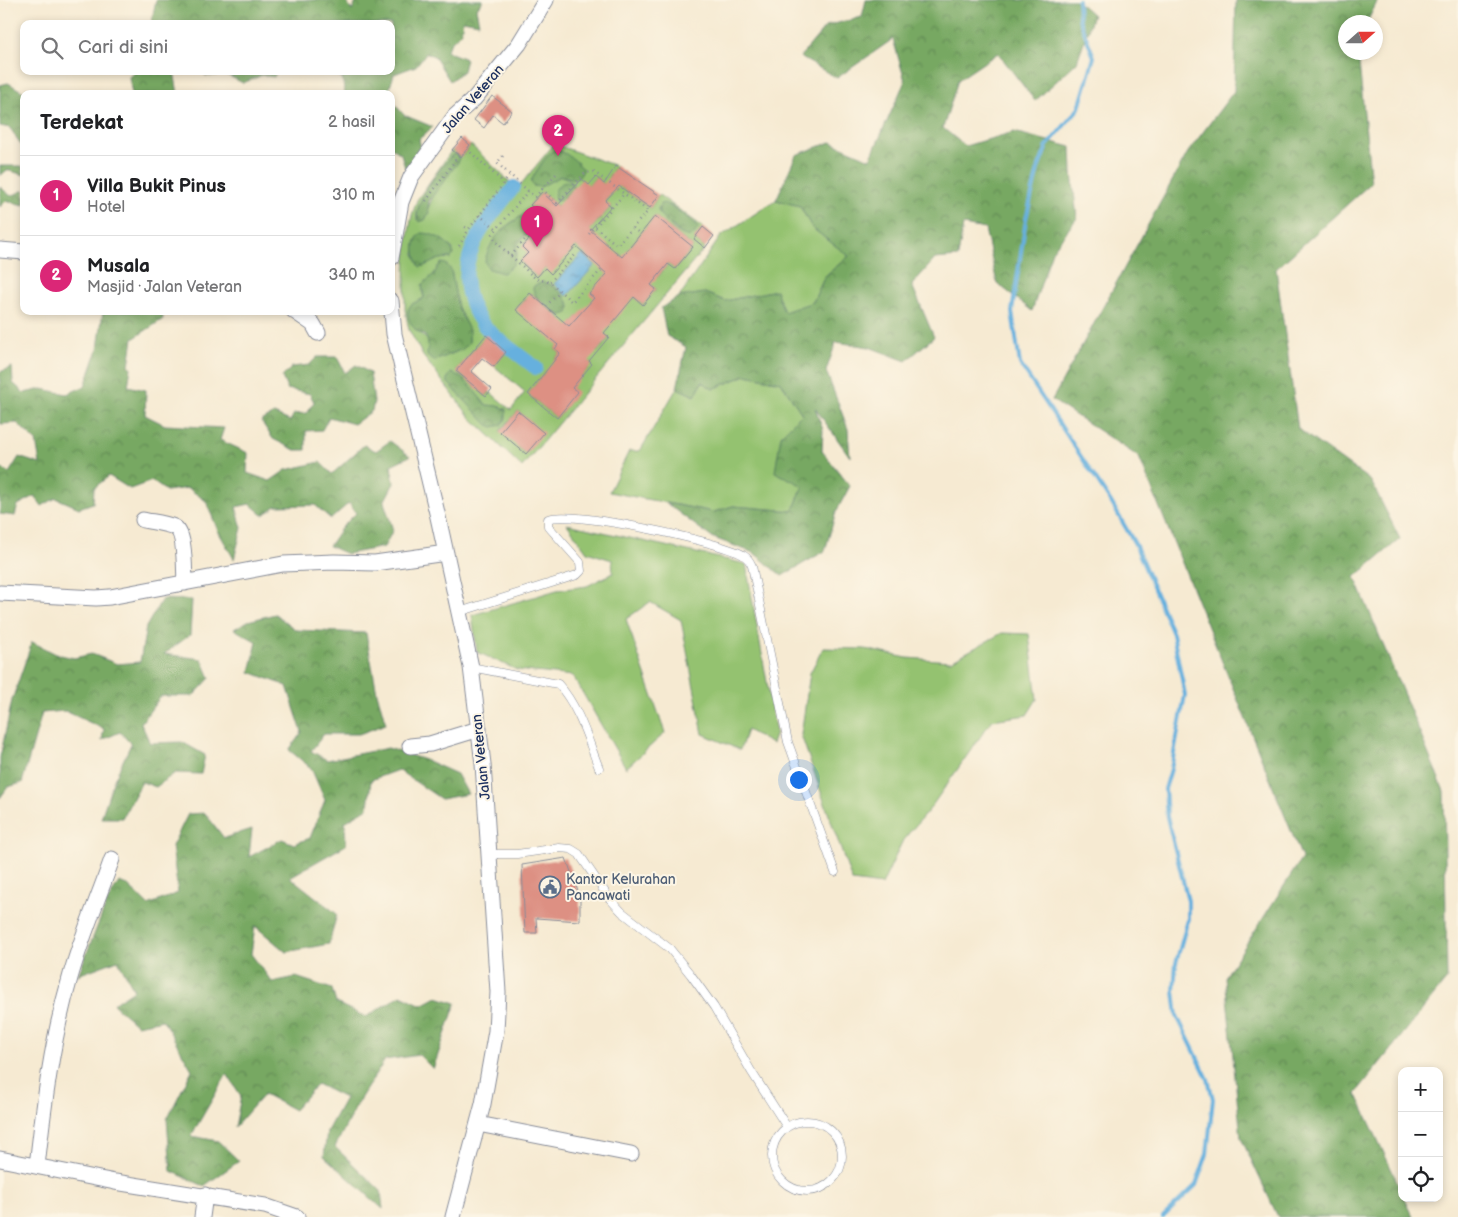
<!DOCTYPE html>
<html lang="id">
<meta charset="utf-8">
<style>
:root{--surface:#fff;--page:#f6f6f6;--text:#202124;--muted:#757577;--line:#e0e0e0;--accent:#db2777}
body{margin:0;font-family:"Balsamiq Sans",sans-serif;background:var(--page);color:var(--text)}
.controls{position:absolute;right:15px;bottom:15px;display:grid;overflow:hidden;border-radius:10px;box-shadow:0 2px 8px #0003}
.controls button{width:45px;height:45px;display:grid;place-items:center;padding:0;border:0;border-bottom:1px solid var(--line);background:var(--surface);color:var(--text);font:25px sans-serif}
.compass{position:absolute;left:1338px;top:15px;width:45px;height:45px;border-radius:50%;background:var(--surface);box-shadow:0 2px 8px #0003;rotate:69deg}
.you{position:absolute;left:798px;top:779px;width:18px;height:18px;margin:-12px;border:4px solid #fff;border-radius:50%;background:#1a73e8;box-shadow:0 0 0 8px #1a73e833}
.badge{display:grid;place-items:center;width:32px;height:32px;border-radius:50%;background:var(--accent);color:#fff;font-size:16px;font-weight:700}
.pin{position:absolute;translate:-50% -41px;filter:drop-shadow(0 1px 2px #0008)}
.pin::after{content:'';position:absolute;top:26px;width:18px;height:15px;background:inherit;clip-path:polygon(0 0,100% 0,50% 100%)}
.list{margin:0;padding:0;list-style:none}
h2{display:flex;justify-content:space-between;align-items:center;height:65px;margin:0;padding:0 20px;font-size:21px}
h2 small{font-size:16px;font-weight:400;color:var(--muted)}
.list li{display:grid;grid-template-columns:32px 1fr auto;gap:15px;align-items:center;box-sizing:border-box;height:80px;padding:0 20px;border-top:1px solid var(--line)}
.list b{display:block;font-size:19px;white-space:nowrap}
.list p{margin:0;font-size:16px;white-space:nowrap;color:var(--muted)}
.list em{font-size:16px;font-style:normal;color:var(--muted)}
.icon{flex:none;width:28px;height:28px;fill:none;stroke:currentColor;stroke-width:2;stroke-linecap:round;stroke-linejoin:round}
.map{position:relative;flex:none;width:1458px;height:1217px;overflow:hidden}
.search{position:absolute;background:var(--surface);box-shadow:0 2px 8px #0003;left:20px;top:20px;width:375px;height:55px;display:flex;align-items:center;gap:12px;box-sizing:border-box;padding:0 18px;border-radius:10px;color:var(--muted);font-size:19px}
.panel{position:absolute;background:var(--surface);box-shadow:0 2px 8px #0003;left:20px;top:90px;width:375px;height:225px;border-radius:10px}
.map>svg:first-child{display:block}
</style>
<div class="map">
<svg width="1458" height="1217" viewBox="0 0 1458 1217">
<defs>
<pattern id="forest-crowns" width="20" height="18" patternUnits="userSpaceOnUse" patternTransform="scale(1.25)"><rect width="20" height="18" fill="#77a862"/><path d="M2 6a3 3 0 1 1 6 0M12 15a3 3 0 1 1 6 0" fill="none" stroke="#618954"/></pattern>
<pattern id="water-ripples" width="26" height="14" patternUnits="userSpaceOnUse" patternTransform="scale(1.25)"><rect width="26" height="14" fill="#66b0de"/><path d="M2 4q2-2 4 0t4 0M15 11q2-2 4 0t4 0" fill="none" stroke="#5390b7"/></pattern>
</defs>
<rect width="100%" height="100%" fill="#fcf5e5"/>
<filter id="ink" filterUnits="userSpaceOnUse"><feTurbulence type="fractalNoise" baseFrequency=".02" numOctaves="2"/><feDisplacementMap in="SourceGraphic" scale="10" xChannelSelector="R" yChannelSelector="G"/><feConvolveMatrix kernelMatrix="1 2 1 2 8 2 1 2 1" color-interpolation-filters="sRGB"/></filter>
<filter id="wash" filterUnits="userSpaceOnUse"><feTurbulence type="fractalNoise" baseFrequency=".0096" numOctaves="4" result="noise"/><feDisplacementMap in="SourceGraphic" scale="20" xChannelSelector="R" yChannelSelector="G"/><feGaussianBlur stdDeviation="1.12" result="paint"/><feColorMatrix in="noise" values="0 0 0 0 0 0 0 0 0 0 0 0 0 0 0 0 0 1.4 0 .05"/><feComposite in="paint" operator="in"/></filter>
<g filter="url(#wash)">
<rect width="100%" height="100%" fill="#f6ead2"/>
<path fill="#94c270" stroke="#587867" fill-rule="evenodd" d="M554,144L616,166L608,178L650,208L659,195L703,227L694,239L705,248L522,467L470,417L423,356L409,330L405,310V280L406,247L412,215L417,200L452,150L461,157L471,145L517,189ZM560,151L581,167L569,179L561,176L540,187L533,177L550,153ZM452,155L428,208L417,220C414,200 440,170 452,155ZM596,177L613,192L605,201L611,207L587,233L615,258L619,254L629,262L627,251L655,216L693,247L675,269L668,264L658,277L639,274L656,289L643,305L576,246L551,273L545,268L537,277L520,261L528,253L522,246L546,220L530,205L542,192L557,206L589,185ZM660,205H670L696,224L691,236C677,237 664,219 658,208ZM527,213L531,228L516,246L517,255L509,224ZM437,238L453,249L451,258L436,259L431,262L414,255L416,240ZM437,270H451C453,282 455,295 458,307C462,322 470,325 469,342L456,352L437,360L427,352C432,338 423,338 416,329C411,324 409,318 408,311L413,304L424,298L422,290ZM553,286L569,303L570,307L559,315L535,296ZM530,293L561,318L547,335L516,309ZM579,315L584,319L586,318L609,338L597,352L572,323ZM486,335L506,352L494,366L525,392L511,410L490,392L486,396L456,371ZM564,339L592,364L579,379L555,359L560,353L555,349ZM548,369L577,392L557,418L528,394ZM461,378L486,405L502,407L488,425ZM518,411L543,433L526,454L500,431Z
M776,200L800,206L812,228L849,256L825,276L813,302L784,313L776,290L725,301L705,293L679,297L721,236Z
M746,375L781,382L802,414L781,435L803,486L793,511L733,506L714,512L609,492L629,451H640L677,388L695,396L702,382L713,389Z
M567,524L746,564L776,733L772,744L747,730L740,750L703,734L681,620L650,602L626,619L665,733L626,768L573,676L517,670L477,652L472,615L557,590L587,586L613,573L612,560L587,552Z
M1002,633L1029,634L1037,699L1027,715L992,720L929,810L903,840L882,885L852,881L801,735L810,673L823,648L865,649L907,658L951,661Z"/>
<path fill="url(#forest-crowns)" stroke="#496c60" d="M156,0H345L352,11L357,0H482V2L476,9L479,23L463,20L461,33L452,41L446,51L466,59L463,71L450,81L434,56L426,53L416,66L394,74L388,94H345L342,78L329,71H391V24H319L317,22L307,24H151Z
M866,0H1076L1093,15L1077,62L1035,101L998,53L958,80L943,128L965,146L1014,132L1071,147L1072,173L1077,218L1052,251L1032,311L997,283L985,229L963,225L958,257L935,259L912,285L934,337L906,361L869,347L836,342L826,371L848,429L850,457L815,408L823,430L822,451L850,486L836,512L825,551L782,576L754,553L711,537L666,503L714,512L733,506L793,511L803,486L775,472L781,435L802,414L781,382L746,375L713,389L702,382L695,396L677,388L686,347L667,336L661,308L679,297L705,293L725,301L776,290L784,312L813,302L825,276L849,256L812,228L800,206L776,200L796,155L831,142L870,159L905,81L893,39L837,78L800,57L826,26L862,17Z
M1236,0H1378L1367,22H1346V52L1358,53L1371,183L1276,269L1298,429L1371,481L1400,539L1355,577L1444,791L1447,979L1356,1093L1402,1192V1198H1404L1413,1217H1278L1241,1138L1225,977L1302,858L1139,457L1052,400L1188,152L1234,91Z
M135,71H174L178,94H132L129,77Z
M201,71H277L274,77L262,75L243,83L227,75L206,76Z
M8,83L27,94H24V149L10,128L0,126V85Z
M391,100L404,115L433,127L419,139L422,152L405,168L401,154L391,147Z
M554,150C564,150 579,162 583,170C578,184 570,177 561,176L540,187L533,186L531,181C536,171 545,156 554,150Z
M454,154L458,155L459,161L429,201L428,208L429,212L425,220L419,222C409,208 443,163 454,154Z
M0,166H22L24,175L7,170L0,176Z
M565,182H571L573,187L562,199L556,201C552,193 556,185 565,182Z
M0,187L11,196L24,190V205L6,201L0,207Z
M663,203C670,204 695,222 698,228C689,245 680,232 671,225C665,219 660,218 658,209L660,205Z
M527,213L535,217V222L516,246C516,260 516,265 503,273L489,269L485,262C489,238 507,224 527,213Z
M422,233C434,233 452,243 454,255L451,258C433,258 434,264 420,267C414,257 411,240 422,233Z
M442,263L446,264L451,270L458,308L469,330V342L463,349L434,361L427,356C427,349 430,343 425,336C423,333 421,334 418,332C412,328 404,314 410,306C413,302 420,301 424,298L422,285L434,274L439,265Z
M543,282C553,284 568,297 570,307L568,313L562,315C552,313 534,299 533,288L535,285Z
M103,311H162L163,319L133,339L129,365L131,368L128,386L146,390L145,415L165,425L224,428L220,440L248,453L247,473L270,481L286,470L320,462L332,474L364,445L376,451L390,441L410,456L391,465L394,483L384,502L393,530L384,547L347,554L329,546L342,527L356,513L349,503L331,519L315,505L276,506L263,515L250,504L236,507L242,528L234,559L218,531L206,501L188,488L166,491L152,481L130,489L109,476L94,488L93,503L79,508L56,498L42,506L35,496L18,505L15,516L0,514V467L9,473L19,457L40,464L36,441L17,423L1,424L0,422V372L12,367L13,383L24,393L42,389L67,394L85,386L98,349Z
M317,357H337L345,373L356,365L370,373L374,402L372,411L354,424L329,417L322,430L306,431V450H295L273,439L261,421L274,414L290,421L294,414L307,413L314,402L310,394L287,389L282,377L292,367L309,365Z
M451,373C465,376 477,395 486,405L498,406L506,409V419L501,425L493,427L488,425L448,383L447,379Z
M162,599L192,600L190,635L164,654L202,659L210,678L193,696H161L141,723L150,743L182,742L205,755L201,774L175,773L156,787L142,782L122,818H101L113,782L131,744L120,732L102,740L104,729L65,711L42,713L22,783L8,787L0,798V758L12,700L32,642L56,654L74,658L92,654L117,664L140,662L146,627Z
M275,614L296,630L366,633L377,693L386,724L359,734H324L311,751L327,760L388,748L428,761L457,774L468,794L441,799L398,770L371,780L368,808L345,822L346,845L290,877L337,914L329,944L286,952L255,926L251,954L272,982L296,977L332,989L336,1003L366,1017L401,995L422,1005L437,997L456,1003L433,1069L419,1055L385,1060L358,1102L335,1147L381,1191L383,1209L324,1156L327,1131L345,1098L317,1084L294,1110L264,1094L235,1127L241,1096L227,1074L191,1136L218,1141L239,1161L204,1186L171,1171L167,1119L192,1070L163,1020L137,1025L113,1004L134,990L118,960L78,975L107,902L119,882L127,885L148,905L178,893L172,846L188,814L205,813L224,838L252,829L249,857L282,839L294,844L310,838L325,800L311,768L289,750L302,732L287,686L250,672L257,642L234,629L248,621Z"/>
<path fill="url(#water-ripples)" stroke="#40709e" d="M582,254L595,265L567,296L554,284Z"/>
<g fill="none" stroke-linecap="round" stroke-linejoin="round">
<path stroke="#66b0de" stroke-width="4" d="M1078,0L1079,19L1094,57L1079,108L1047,146L1038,169L1026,219L1012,312L1020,364L1111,502L1135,544L1173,634L1185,695L1171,769L1165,789L1167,817L1188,901V919L1176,963L1174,991L1177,1016L1208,1079L1213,1099L1207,1154L1196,1185L1163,1217"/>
<path stroke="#66b0de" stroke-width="14" d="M514,187C488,221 455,254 470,300C473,310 480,322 487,329C502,343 520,355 536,368"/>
</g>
<g id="blocks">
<path fill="#dd9083" d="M492,96L512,111L503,123L493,115L484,128L474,120Z
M462,138L470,145L461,157L452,150Z
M616,166L659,195L650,208L619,186L605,201L611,206L590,230L622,257L655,216L693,247L675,269L668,264L651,285L656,289L643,305L634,297L604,333L609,337L589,361L592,364L572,388L578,392L557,418L528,394L560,353L555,349L558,345L516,310L530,293L569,326L594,298L589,294L607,274L576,246L551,274L545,268L537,277L520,261L528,253L522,247L546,220L530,205L542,192L557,206L582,179L589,185L596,177L604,184Z
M703,227L714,236L705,248L694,239Z
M486,335L506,352L494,367L482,358L471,371L492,389L486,396L456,371Z
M518,411L544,433L526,454L500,432Z
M566,858L580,897V921L536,918L537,933H525L522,865Z"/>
</g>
</g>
<g filter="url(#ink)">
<use href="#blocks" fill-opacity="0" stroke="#888c98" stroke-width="1"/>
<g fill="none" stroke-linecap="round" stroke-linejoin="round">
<g stroke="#888c98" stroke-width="9">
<path id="lane" d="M459,612L577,575L581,571L580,562L548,526V519C572,510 718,541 743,555C748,558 750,561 752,566L788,742L835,872
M471,667L558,684C579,707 588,740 599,768
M488,854H517L559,848L571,849L579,854L609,898L622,912L670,949L691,975L714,1007L751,1071L787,1127
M772 1156a35 35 0 1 1 70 0a35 35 0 1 1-70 0Z"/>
</g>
<g stroke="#888c98" stroke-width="17">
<path id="street" d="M0,250L24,252
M391,258L401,202L411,177L455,116L474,99L519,44L546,0
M391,301L394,334L438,517L471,667L483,764L498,992L496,1031L483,1104L453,1217
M294,311L313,324L318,333
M143,520C152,522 164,523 174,527C186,532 184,571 185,583
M0,593L96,598L110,597L283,564L334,562L375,563L446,553
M410,746L430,744L479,729
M478,1124L631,1154
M0,1159L115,1182L265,1206L297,1217
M37,1166C44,1103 52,1040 70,978C81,938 98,899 112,859
M202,1217L205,1195"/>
</g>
<path stroke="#888c98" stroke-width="2.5" stroke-dasharray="1 4" stroke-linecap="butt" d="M467,149L504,183
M503,156L497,163L498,164L536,198
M542,189L557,203L585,173L594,172L648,211L617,245L595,227
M528,191L493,234V237L496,242L536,279L550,282L572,302L602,269
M535,197L557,173
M426,201L459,155
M479,215L497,229
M465,227L469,229L510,175
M633,228L640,234
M589,234L624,194
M459,246L469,229
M511,256L539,223
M550,282L577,253
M546,306L560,292"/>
<use href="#lane" stroke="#fff" stroke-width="8"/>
<use href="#street" stroke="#fff" stroke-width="15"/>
</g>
</g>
<defs>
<g id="civic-ring" transform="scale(1.125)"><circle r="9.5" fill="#fcf5e5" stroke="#5c6f8a" stroke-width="1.5"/><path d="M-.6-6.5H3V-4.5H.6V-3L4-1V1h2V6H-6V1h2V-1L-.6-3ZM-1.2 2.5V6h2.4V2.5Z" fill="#5c6f8a"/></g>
</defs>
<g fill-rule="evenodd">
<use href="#civic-ring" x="550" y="887"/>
</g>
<g text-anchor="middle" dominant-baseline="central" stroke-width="4" stroke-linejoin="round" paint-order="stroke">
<g font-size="14" fill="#1b2f5e" stroke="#fcf5e5">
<text transform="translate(473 99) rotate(-49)">Jalan Veteran</text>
<text transform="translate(481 757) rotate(-96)">Jalan Veteran</text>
</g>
<g font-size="14" fill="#4e5e75" stroke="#fcf5e5" text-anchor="start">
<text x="566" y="879">Kantor Kelurahan<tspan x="566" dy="16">Pancawati</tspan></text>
</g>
</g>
</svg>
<div class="controls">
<button>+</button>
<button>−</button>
<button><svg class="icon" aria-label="locate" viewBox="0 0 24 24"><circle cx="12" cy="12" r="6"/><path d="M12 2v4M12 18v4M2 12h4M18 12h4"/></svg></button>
</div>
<svg class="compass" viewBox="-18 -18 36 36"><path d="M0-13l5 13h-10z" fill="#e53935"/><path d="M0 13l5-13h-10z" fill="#757577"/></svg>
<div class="you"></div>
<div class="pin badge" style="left:537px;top:247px">1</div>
<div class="pin badge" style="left:558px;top:156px">2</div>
<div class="search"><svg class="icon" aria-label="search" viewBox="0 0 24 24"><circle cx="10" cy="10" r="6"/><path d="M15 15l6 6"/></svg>Cari di sini</div>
<section class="panel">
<h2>Terdekat<small>2 hasil</small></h2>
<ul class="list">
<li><span class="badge">1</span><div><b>Villa Bukit Pinus</b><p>Hotel</p></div><em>310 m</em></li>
<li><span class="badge">2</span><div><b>Musala</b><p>Masjid · Jalan Veteran</p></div><em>340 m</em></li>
</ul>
</section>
</div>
